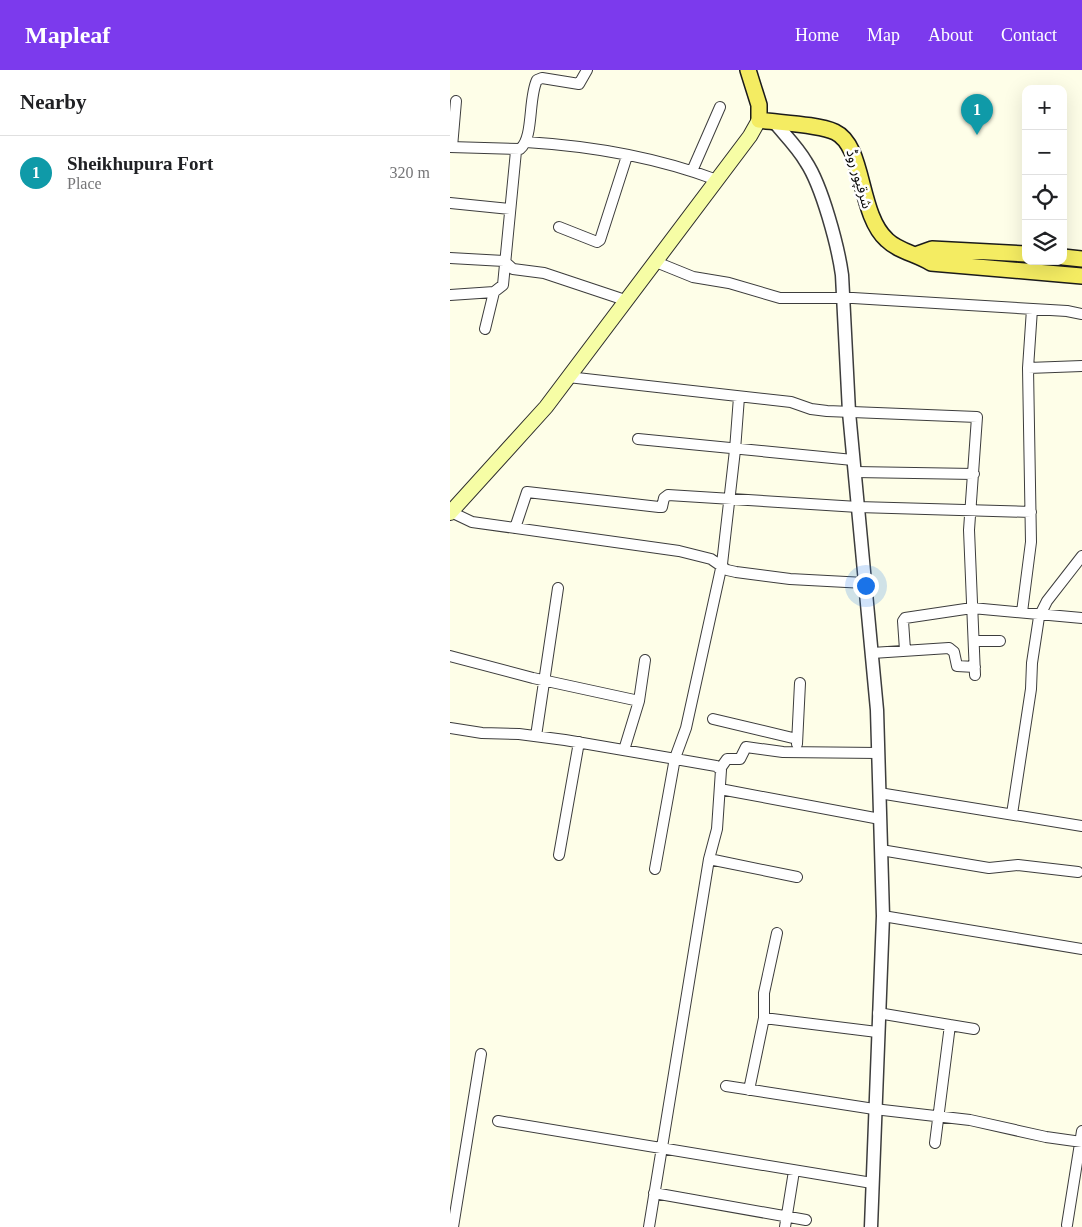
<!DOCTYPE html>
<meta charset="utf-8">
<style>
:root{--surface:#fff;--page:#f6f6f6;--text:#202124;--muted:#757577;--line:#e0e0e0;--accent:#7c3aed}
body{margin:0;font-family:"Times New Roman","Noto Sans Arabic",serif;background:var(--page);color:var(--text)}
.controls{position:absolute;right:15px;top:15px;display:grid;overflow:hidden;border-radius:10px;box-shadow:0 5px 20px #0002}
.controls button{width:45px;height:45px;display:grid;place-items:center;padding:0;border:0;border-bottom:1px solid var(--line);background:var(--surface);color:var(--text);font:25px sans-serif}
.you{position:absolute;left:415px;top:515px;width:18px;height:18px;margin:-12px;border:4px solid #fff;border-radius:50%;background:#1a73e8;box-shadow:0 0 0 8px #1a73e833}
.badge{display:grid;place-items:center;width:32px;height:32px;border-radius:50%;background:var(--accent);color:#fff;font-size:16px;font-weight:700}
.pin{position:absolute;translate:-50% -41px;filter:drop-shadow(0 1px 2px #0008)}
.pin::after{content:'';position:absolute;top:26px;width:18px;height:15px;background:inherit;clip-path:polygon(0 0,100% 0,50% 100%)}
.list{margin:0;padding:0;list-style:none}
h2{display:flex;justify-content:space-between;align-items:center;height:65px;margin:0;padding:0 20px;font-size:21px}
h2 small{font-size:16px;font-weight:400;color:var(--muted)}
.list li{display:grid;grid-template-columns:32px 1fr auto;gap:15px;align-items:center;box-sizing:border-box;height:75px;padding:0 20px;border-top:1px solid var(--line)}
.list b{display:block;font-size:19px;white-space:nowrap}
.list p{margin:0;font-size:16px;white-space:nowrap;color:var(--muted)}
.list em{font-size:16px;font-style:normal;color:var(--muted)}
.icon{flex:none;width:28px;height:28px;fill:none;stroke:currentColor;stroke-width:2;stroke-linecap:round;stroke-linejoin:round}
.map{position:relative;flex:none;width:632px;height:1157px;overflow:hidden}
header{display:flex;align-items:center;gap:30px;box-sizing:border-box;height:70px;padding:0 25px;background:var(--accent);color:#fff}
header strong{font-size:24px}
nav{display:flex;gap:28px;margin-inline-start:auto;font-size:18px}
main{display:flex}
aside{flex:1;background:var(--surface)}
.map>svg:first-child{display:block}
</style>
<header>
<strong>Mapleaf</strong>
<nav><a>Home</a><a>Map</a><a>About</a><a>Contact</a></nav>
</header>
<main>
<aside>
<h2>Nearby<small></small></h2>
<ul class="list">
<li><span class="badge" style="background:#0f9aa8">1</span><div><b>Sheikhupura Fort</b><p>Place</p></div><em>320 m</em></li>
</ul>
</aside>
<div class="map">
<svg width="632" height="1157" viewBox="0 0 632 1157">
<rect width="100%" height="100%" fill="#fefee8"/>
<g fill="none" stroke-linecap="round" stroke-linejoin="round">
<g stroke="#3d3d3d" stroke-width="12">
<path id="minor" d="M76,72C141,76 206,87 267,110
M0,77L70,79C84,68 78,28 87,10L92,8L129,14L137,0
M2,77L6,31
M242,101L270,37
M0,133L60,139
M109,157L147,172L150,170L177,86
M0,188L54,191
M54,191L63,199L94,203L175,230
M206,192L243,207L279,213L330,228H403L617,241L632,244
M0,225L44,222L53,215L66,81
M35,259L44,222
M578,298L632,296
M118,307L341,332L361,339L377,341L527,347L519,460L525,605
M188,369L403,390
M405,402L524,404
M1,442L22,452L229,481L261,489L277,500L286,502L340,509L415,513
M65,458L77,422L209,437H212L214,428L218,425L408,437L581,442
M572,542L581,472L578,298L582,239
M524,571H550
M455,580L453,551L455,548L522,538L632,548
M422,583L499,578L504,582L507,596L525,597
M0,586L83,608L189,631
M263,649L347,669
M0,658L32,663L69,664L115,670L266,696L271,700L267,759L259,789L199,1157
M86,666L108,518
M347,674L350,613
M174,680L189,631L195,590
M270,699L277,689H290L296,677L333,682L428,683
M270,719L430,749
M429,723L632,756
M562,744L581,619L582,593L589,547L597,531L632,486
M431,780L539,798L568,795L628,802
M109,785L129,672
M259,789L347,807
M205,799L225,688L236,658L272,494L285,380L289,327
M433,846L632,879
M428,943L524,959
M314,948L427,962
M276,1016L424,1039L520,1050L596,1067L632,1072
M299,1020L314,948V923L327,863
M48,1051L422,1113
M485,1073L500,955
M204,1123L356,1150
M617,1155L632,1061
M3,1157L31,984
M335,1157L344,1101"/>
</g>
<g stroke="#3d3d3d" stroke-width="15">
<path id="tertiary" d="M325,53C335,65 348,78 356,92C372,116 388,176 392,205L399,342L427,640L433,846L421,1157"/>
</g>
<g stroke="#2c2c2c" stroke-width="16">
<path id="secondary" d="M0,443L96,337L300,66L309,50"/>
</g>
<g stroke="#1b1b1b" stroke-width="18">
<path id="primary" d="M298,0L309,35V50C329,53 367,54 385,62C415,76 408,144 437,170C448,181 467,184 481,193L632,206
M468,184L482,179L576,184
M613,187L632,189"/>
</g>
<use href="#minor" stroke="#fff" stroke-width="10"/>
<use href="#tertiary" stroke="#fff" stroke-width="12"/>
<use href="#secondary" stroke="#f6fda5" stroke-width="14"/>
<use href="#primary" stroke="#f4ec62" stroke-width="15"/>
</g>
<g text-anchor="middle" dominant-baseline="central" stroke-width="5" stroke-linejoin="round" paint-order="stroke">
<g font-size="14" fill="#0a0a0a" stroke="#fff">
<text transform="translate(409 109) rotate(74)">شرقپور روڈ</text>
</g>
</g>
</svg>
<div class="controls">
<button>+</button>
<button>−</button>
<button><svg class="icon" aria-label="locate" viewBox="0 0 24 24"><circle cx="12" cy="12" r="6"/><path d="M12 2v4M12 18v4M2 12h4M18 12h4"/></svg></button>
<button><svg class="icon" aria-label="layers" viewBox="0 0 24 24"><path d="M12 4l9 5-9 5-9-5zM3 14l9 5 9-5"/></svg></button>
</div>
<div class="you"></div>
<div class="pin badge" style="left:527px;top:65px;background:#0f9aa8">1</div>
</div>
</main>
